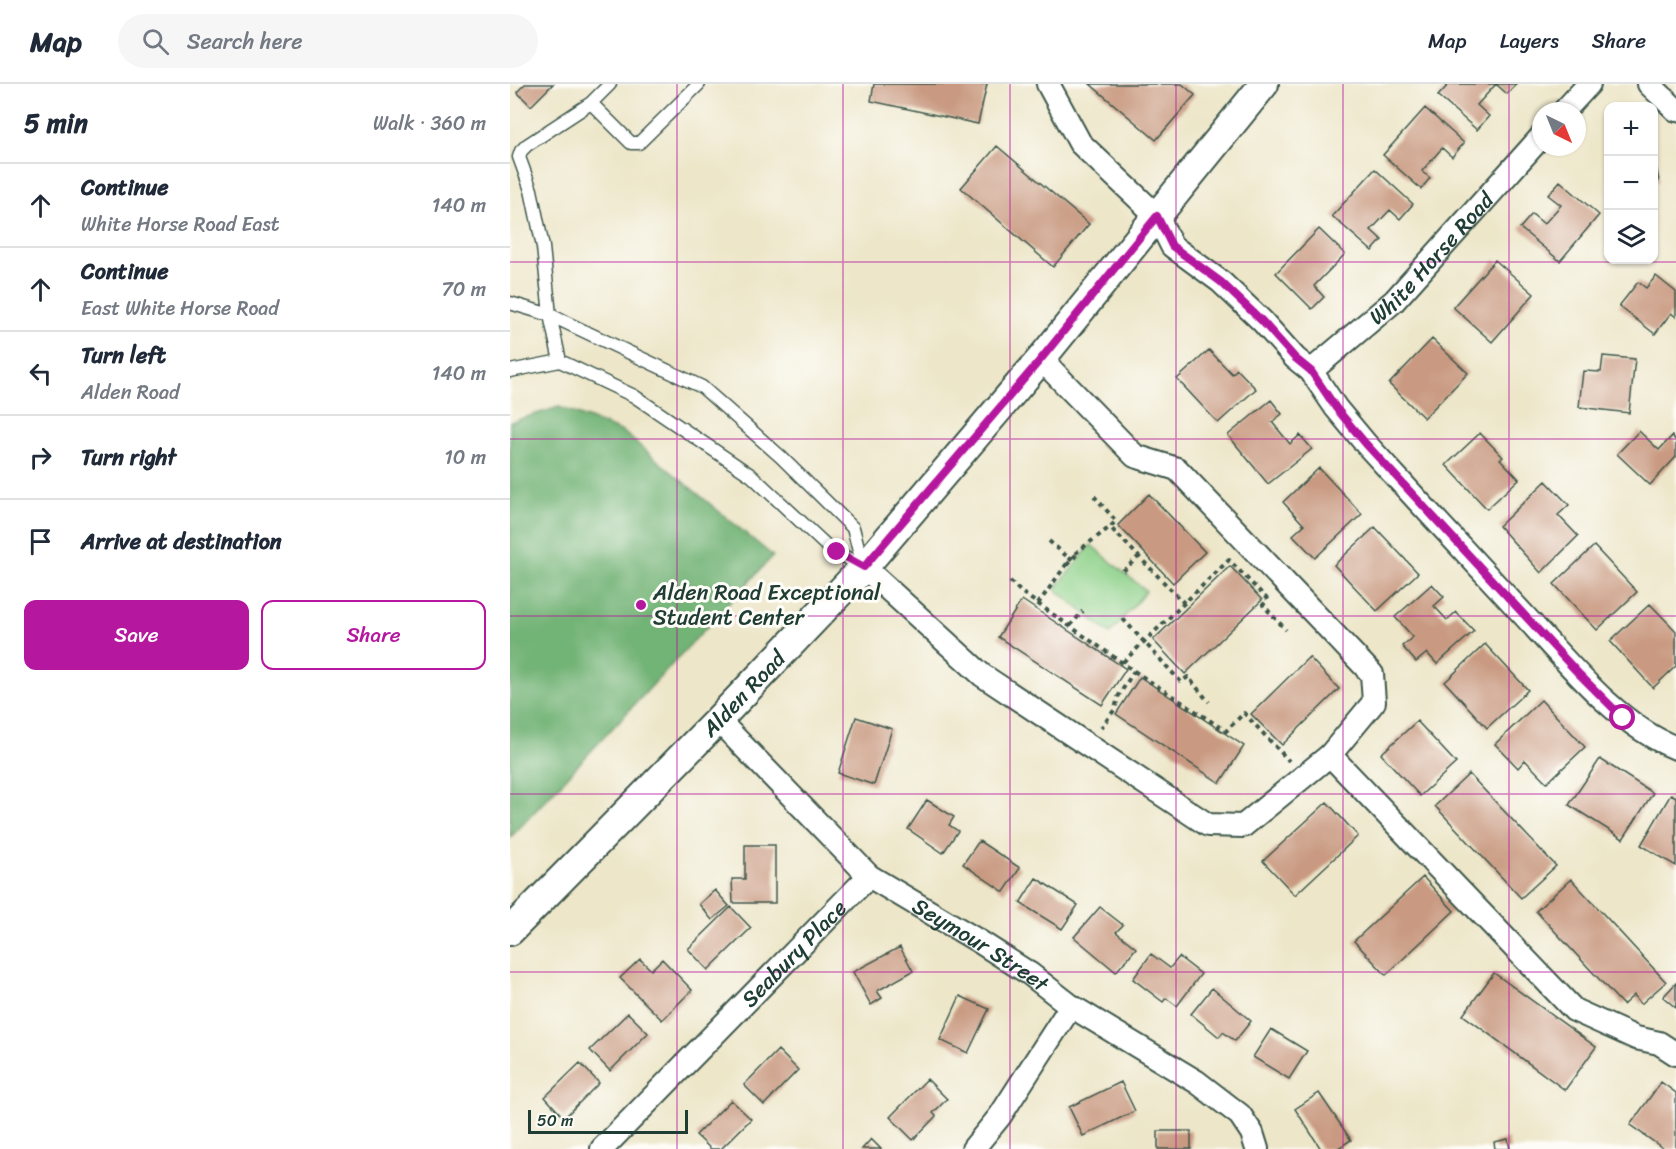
<!DOCTYPE html>
<meta charset="utf-8">
<style>
:root{--surface:#fff;--page:#f6f6f7;--text:#1f2937;--muted:#747a83;--line:#e0e1e3;--accent:#b5179e}
body{margin:0;font-family:Sriracha,sans-serif;background:var(--page);color:var(--text)}
.controls{position:absolute;right:18px;top:18px;display:grid;overflow:hidden;border-radius:12px;box-shadow:0 2px 4px #0004}
.controls button{width:54px;height:54px;display:grid;place-items:center;padding:0;border:0;border-bottom:2px solid var(--line);background:var(--surface);color:var(--text);font:30px sans-serif}
.compass{position:absolute;left:1022px;top:18px;width:54px;height:54px;border-radius:50%;background:var(--surface);box-shadow:0 2px 4px #0004;rotate:137deg}
.scale{position:absolute;left:18px;bottom:15px;width:160px;box-sizing:border-box;padding-left:6px;border:3px solid #1f3d34;border-top:0;font-size:16px;line-height:21px;white-space:nowrap;color:#1f3d34;-webkit-text-stroke:4px #fdfcf7;paint-order:stroke}
.stop{position:absolute;width:18px;height:18px;margin:-14px;border:4px solid #b5179e;border-radius:50%;background:#fff}
.stop.end{background:#b5179e;border-color:#fff;box-shadow:0 2px 6px #0008}
.list{margin:0;padding:0;list-style:none}
h2{display:flex;justify-content:space-between;align-items:center;height:78px;margin:0;padding:0 24px;font-size:26px}
h2 small{font-size:20px;font-weight:400;color:var(--muted)}
.list li{display:grid;grid-template-columns:39px 1fr auto;gap:18px;align-items:center;box-sizing:border-box;height:84px;padding:0 24px;border-top:2px solid var(--line)}
.list b{display:block;font-size:22px;white-space:nowrap}
.list p{margin:0;font-size:20px;white-space:nowrap;color:var(--muted)}
.list em{font-size:20px;font-style:normal;color:var(--muted)}
.actions{display:flex;gap:12px;padding:18px 24px}
.actions a{flex:1;padding:14px 0;border:2px solid var(--accent);border-radius:12px;text-align:center;font-size:21px;color:var(--accent)}
.actions .main{background:var(--accent);color:#fff}
.icon{flex:none;width:33px;height:33px;fill:none;stroke:currentColor;stroke-width:2;stroke-linecap:round;stroke-linejoin:round}
.map{position:relative;flex:none;width:1166px;height:1065px;overflow:hidden}
header{display:flex;align-items:center;gap:36px;box-sizing:border-box;height:84px;padding:0 30px;background:var(--surface);border-bottom:2px solid var(--line)}
header strong{font-size:28px}
nav{display:flex;gap:33px;margin-inline-start:auto;font-size:21px}
.search{width:420px;height:54px;background:var(--page);display:flex;align-items:center;gap:15px;box-sizing:border-box;padding:0 21px;border-radius:33px;color:var(--muted);font-size:22px}
main{display:flex}
aside{flex:1;background:var(--surface)}
.map>svg:first-child{display:block}
</style>
<header>
<strong>Map</strong>
<div class="search"><svg class="icon" aria-label="search" viewBox="0 0 24 24"><circle cx="10" cy="10" r="6"/><path d="M15 15l6 6"/></svg>Search here</div>
<nav><a>Map</a><a>Layers</a><a>Share</a></nav>
</header>
<main>
<aside>
<h2>5 min<small>Walk · 360 m</small></h2>
<ul class="list">
<li><svg class="icon" aria-label="ahead" viewBox="0 0 24 24"><path d="M12 20V5M6 11l6-6 6 6"/></svg><div><b>Continue</b><p>White Horse Road East</p></div><em>140 m</em></li>
<li><svg class="icon" aria-label="ahead" viewBox="0 0 24 24"><path d="M12 20V5M6 11l6-6 6 6"/></svg><div><b>Continue</b><p>East White Horse Road</p></div><em>70 m</em></li>
<li><svg class="icon" aria-label="left" viewBox="0 0 24 24"><path d="M17 20v-9H6M10 6l-5 5 5 5"/></svg><div><b>Turn left</b><p>Alden Road</p></div><em>140 m</em></li>
<li><svg class="icon" aria-label="right" viewBox="0 0 24 24"><path d="M7 20v-9h11M14 6l5 5-5 5"/></svg><div><b>Turn right</b></div><em>10 m</em></li>
<li><svg class="icon" aria-label="arrive" viewBox="0 0 24 24"><path d="M6 21V4h12l-3 4 3 4H6"/></svg><div><b>Arrive at destination</b></div></li>
</ul>
<div class="actions"><a class="main">Save</a><a>Share</a></div>
</aside>
<div class="map">
<svg width="1166" height="1065" viewBox="0 0 1166 1065">
<rect width="100%" height="100%" fill="#fdfcf7"/>
<filter id="ink" filterUnits="userSpaceOnUse"><feTurbulence type="fractalNoise" baseFrequency=".0167" numOctaves="2"/><feDisplacementMap in="SourceGraphic" scale="12" xChannelSelector="R" yChannelSelector="G"/><feConvolveMatrix kernelMatrix="1 2 1 2 8 2 1 2 1" color-interpolation-filters="sRGB"/></filter>
<filter id="wash" filterUnits="userSpaceOnUse"><feTurbulence type="fractalNoise" baseFrequency=".008" numOctaves="4" result="noise"/><feDisplacementMap in="SourceGraphic" scale="24" xChannelSelector="R" yChannelSelector="G"/><feGaussianBlur stdDeviation="1.35" result="paint"/><feColorMatrix in="noise" values="0 0 0 0 0 0 0 0 0 0 0 0 0 0 0 0 0 1.4 0 .05"/><feComposite in="paint" operator="in"/></filter>
<g filter="url(#wash)">
<rect width="100%" height="100%" fill="#ede6c9"/>
<path fill="#8ed18a" stroke="#56875f" stroke-width="1.5" d="M581,461L636,507L600,550L545,505Z"/>
<path fill="#72b376" stroke="#487855" stroke-width="1.5" d="M49,323L113,348L263,472L0,754V338Z"/>
<g id="blocks">
<path fill="#c99a81" d="M15,0H43L21,22L7,8Z
M364,0H477L468,40L361,17Z
M580,0H672L685,11L646,56Z
M939,0H986L967,21L979,32L967,46L928,12Z
M986,0H1006L997,10Z
M915,24L954,59L942,73L932,64L912,87L920,94L911,105L873,71Z
M1098,45V65H1097L1094,46Z
M487,62L579,140L543,183L451,104Z
M1144,71L1149,97L1144,98Z
M865,85L903,120L890,135L880,126L861,146L872,156L862,167L822,132Z
M1050,97L1089,131L1050,177L1010,144L1022,130L1034,140L1051,121L1038,111Z
M809,145L835,170L804,202L814,213L802,225L766,189Z
M985,176L1024,210L982,258L943,223Z
M1146,192L1166,208V233L1161,229L1145,250L1109,222L1128,198L1136,204Z
M922,255L958,289L914,334L879,300Z
M699,266L722,290L727,285L746,305L708,339L667,295Z
M1093,272L1125,275L1119,329L1069,323L1073,287L1091,288Z
M761,316L772,330L762,338L780,360L790,351L802,365L758,400L718,351Z
M1129,347L1149,366L1162,352L1166,357V373L1140,401L1107,370Z
M970,349L993,373L990,375L1009,395L977,425L936,381Z
M809,384L852,430L805,474L783,451L794,441L773,418Z
M1036,397L1059,421L1048,431L1068,452L1031,489L989,442Z
M639,410L695,468L663,499L608,441Z
M865,443L908,489L867,527L824,481Z
M1084,462L1127,508L1087,546L1044,500Z
M720,482L752,516L675,590L643,556Z
M922,500L934,513L924,522L937,536L946,528L964,547L927,580L917,569L906,578L892,562L903,553L885,533Z
M512,516L616,585L592,621L488,553Z
M1140,520L1166,547V582L1143,604L1100,557Z
M975,560L1018,606L977,644L935,598Z
M799,573L829,605L772,661L741,630Z
M630,593L734,662L710,699L606,630Z
M1031,616L1075,663L1037,699L1015,676L1008,684L985,660Z
M346,633L382,645L364,701L328,689Z
M907,637L946,679L910,712L871,670Z
M1090,675L1143,709L1113,755L1059,721Z
M959,690L1046,782L1011,814L925,722Z
M1161,710L1166,713V782L1131,761Z
M417,716L444,733L439,741L448,747L433,769L398,745Z
M817,718L848,752L785,811L753,777Z
M469,757L510,784L494,808L453,780Z
M235,761H265V819H223L222,795H235Z
M913,793L944,827L876,891L844,857Z
M526,794L568,821L552,845L510,819Z
M1061,795L1156,898L1131,920L1124,911L1113,921L1026,827Z
M205,806L219,822L202,836L189,820Z
M221,823L241,844L198,886L178,865Z
M590,823L613,841L606,848L626,864L606,888L564,853Z
M390,863L403,887L367,907L372,914L361,921L343,888Z
M641,870L660,884L669,873L691,890L667,922L656,914L653,918L623,895Z
M130,875L141,886L152,875L182,906L152,936L110,894Z
M984,889L1086,963L1055,1006L953,931Z
M1166,899V924L1153,913Z
M702,904L741,937L725,957L713,948L709,953L681,930Z
M450,912L479,925L458,969L430,956Z
M118,929L138,949L100,987L80,966Z
M761,945L797,967L779,995L743,973Z
M268,966L288,986L254,1021L234,1001Z
M70,979L89,999L54,1034L35,1013Z
M417,995L437,1015L423,1029L426,1032L403,1056L380,1033Z
M611,998L625,1027L573,1052L559,1023Z
M1151,998L1166,1009V1065H1154L1120,1041Z
M809,1009L841,1056L827,1065H811L785,1025Z
M221,1016L241,1035L211,1065H201L186,1051Z
M648,1047H681V1065H648Z
M361,1055L371,1065H352Z
M998,1055L1000,1065H985L984,1058Z"/>
</g>
</g>
<g filter="url(#ink)">
<use href="#blocks" fill-opacity="0" stroke="#3e564a" stroke-width="1.5"/>
<g fill="none" stroke-linecap="round" stroke-linejoin="round">
<g stroke="#3e564a" stroke-width="15">
<path id="service" d="M81,19L121,59H129L189,0
M0,219L40,231L192,303L271,373L343,444L353,482
M50,277L40,231L33,163L21,106L9,73L11,67L17,61L81,19L100,0
M0,287L50,277L124,312L242,392L320,465L354,483"/>
</g>
<g stroke="#3e564a" stroke-width="26">
<g id="minor">
<path d="M538,0L570,59L647,132L662,162L711,198L752,237L785,274L801,287L826,324L856,360C907,416 959,472 1010,527C1054,574 1106,641 1166,664"/>
<path d="M1139,0L1166,26"/>
<path d="M1054,27L1079,0"/>
<path id="s1" d="M801,287L884,217L1031,53"/>
<path d="M354,483L472,591L698,741L733,742L820,671L864,618L862,590L667,385L625,372L531,275"/>
<path id="s2" d="M208,636L359,792L470,858L520,890L561,922L687,998L730,1031L742,1049L747,1065"/>
<path d="M820,671L1064,926L1126,954L1149,959L1166,970"/>
<path id="s3" d="M92,1065L359,792"/>
<path d="M463,1065L490,1032L561,922"/>
</g>
</g>
<g stroke="#3e564a" stroke-width="32">
<g id="tertiary">
<path id="s4" d="M0,847L208,636L354,483L531,275L754,0"/>
</g>
</g>
<path stroke="#3e564a" stroke-width="4" stroke-dasharray="4.5 4.5" stroke-linecap="butt" d="M584,412L606,437L600,443L674,519
M539,457L560,475
M563,471L569,476
M557,478L563,484
M613,487L629,472
M500,497L511,508L624,587L608,613L605,625L591,644
M528,520L563,471L600,443
M613,535L671,598L678,593L699,618
M560,542L573,527
M613,578L719,476L758,516L753,521L776,546
M624,587L716,647L734,629L779,677"/>
<use href="#service" stroke="#fff" stroke-width="12"/>
<use href="#minor" stroke="#fff" stroke-width="22"/>
<use href="#tertiary" stroke="#fff" stroke-width="28"/>
</g>
</g>
<g fill="none" stroke-linecap="round" stroke-linejoin="round" filter="url(#ink)">
<path stroke="#b5179e" stroke-width="8" d="M327,468L354,483L531,275L647,132L662,162L711,198L752,237L785,274L801,287L826,324L856,360L1068,589L1113,634"/>
</g>
<path fill="none" stroke="#b5179e" stroke-width="1.5" stroke-opacity="0.55" d="M167,0V1065M333,0V1065M500,0V1065M666,0V1065M833,0V1065M999,0V1065M0,178H1166M0,355H1166M0,532H1166M0,710H1166M0,888H1166"/>
<circle fill="#b5179e" stroke="#fdfcf7" stroke-width="2" cx="131" cy="521" r="6"/>
<g text-anchor="middle" dominant-baseline="central" stroke-width="6" stroke-linejoin="round" paint-order="stroke">
<g font-size="22" fill="#1f3d34" stroke="#fdfcf7">
<text stroke="none"><textPath href="#s1" startOffset="165">White Horse Road</textPath></text>
<text stroke="none"><textPath href="#s4" startOffset="333">Alden Road</textPath></text>
<text stroke="none"><textPath href="#s2" startOffset="348">Seymour Street</textPath></text>
<text stroke="none"><textPath href="#s3" startOffset="274">Seabury Place</textPath></text>
</g>
<g font-size="22" fill="#1f3d34" stroke="#fdfcf7" text-anchor="start">
<text x="143" y="508">Alden Road Exceptional<tspan x="143" dy="25">Student Center</tspan></text>
</g>
</g>
</svg>
<div class="controls">
<button>+</button>
<button>−</button>
<button><svg class="icon" aria-label="layers" viewBox="0 0 24 24"><path d="M12 4l9 5-9 5-9-5zM3 14l9 5 9-5"/></svg></button>
</div>
<svg class="compass" viewBox="-18 -18 36 36"><path d="M0-13l5 13h-10z" fill="#e53935"/><path d="M0 13l5-13h-10z" fill="#747a83"/></svg>
<div class="scale">50 m</div>
<div class="stop" style="left:1113px;top:634px"></div>
<div class="stop end" style="left:327px;top:468px"></div>
</div>
</main>
